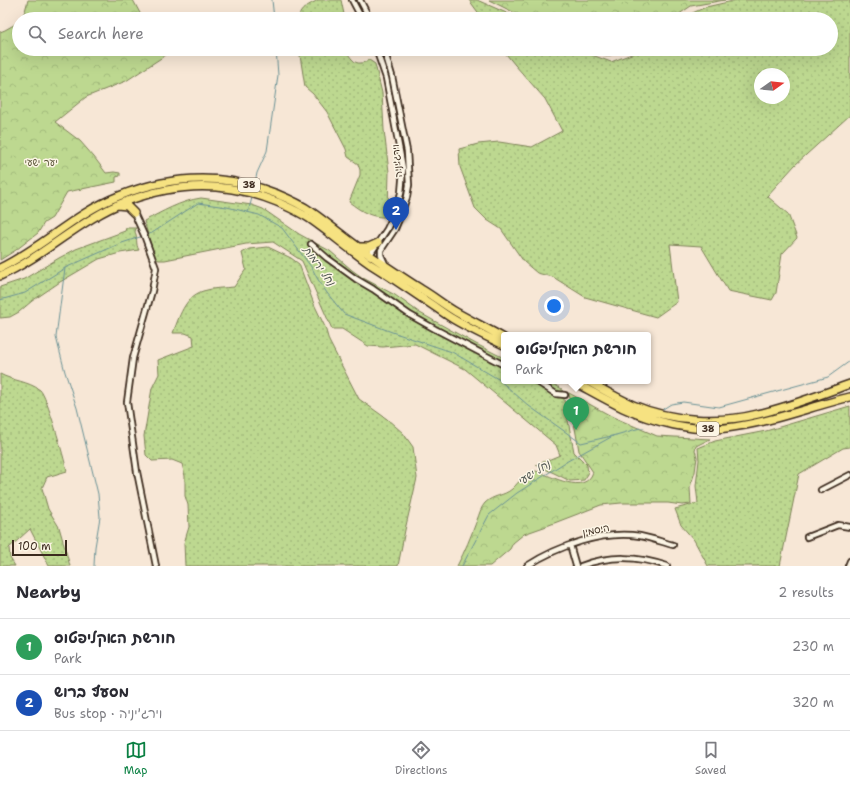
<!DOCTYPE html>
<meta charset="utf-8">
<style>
:root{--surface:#fff;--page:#f7f7f7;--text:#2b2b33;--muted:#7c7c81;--line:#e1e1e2;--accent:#0b8043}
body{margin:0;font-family:"Shantell Sans","Playpen Sans Hebrew",sans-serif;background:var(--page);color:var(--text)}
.compass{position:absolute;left:754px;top:68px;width:36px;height:36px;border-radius:50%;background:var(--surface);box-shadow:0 4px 16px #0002;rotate:75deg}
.scale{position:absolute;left:12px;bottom:10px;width:55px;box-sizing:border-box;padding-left:4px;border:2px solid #3b2a1e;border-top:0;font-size:11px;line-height:14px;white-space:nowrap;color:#3b2a1e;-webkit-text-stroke:3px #fcf5e5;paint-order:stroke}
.you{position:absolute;left:554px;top:306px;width:14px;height:14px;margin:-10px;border:3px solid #fff;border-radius:50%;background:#1a73e8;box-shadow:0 0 0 6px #1a73e833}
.badge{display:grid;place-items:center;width:26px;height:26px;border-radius:50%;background:var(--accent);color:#fff;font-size:13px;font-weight:700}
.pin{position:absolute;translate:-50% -33px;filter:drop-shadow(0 1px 2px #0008)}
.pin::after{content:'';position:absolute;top:21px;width:14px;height:12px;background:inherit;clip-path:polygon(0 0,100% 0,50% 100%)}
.popup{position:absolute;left:501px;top:332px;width:150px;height:52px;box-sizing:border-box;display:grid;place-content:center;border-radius:4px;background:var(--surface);filter:drop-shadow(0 1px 3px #0005);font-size:13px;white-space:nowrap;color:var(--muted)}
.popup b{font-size:15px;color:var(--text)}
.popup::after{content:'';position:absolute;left:50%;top:100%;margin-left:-8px;border:8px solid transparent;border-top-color:var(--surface)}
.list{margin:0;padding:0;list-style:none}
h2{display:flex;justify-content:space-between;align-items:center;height:52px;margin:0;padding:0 16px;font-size:17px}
h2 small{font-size:13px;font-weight:400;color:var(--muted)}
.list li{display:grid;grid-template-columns:26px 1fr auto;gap:12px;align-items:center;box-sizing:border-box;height:56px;padding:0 16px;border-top:1px solid var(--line)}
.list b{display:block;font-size:15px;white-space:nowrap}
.list p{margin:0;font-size:13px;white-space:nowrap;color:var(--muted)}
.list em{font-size:13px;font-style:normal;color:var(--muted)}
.icon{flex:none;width:22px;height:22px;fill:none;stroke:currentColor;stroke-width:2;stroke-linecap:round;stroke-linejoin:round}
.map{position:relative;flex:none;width:850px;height:566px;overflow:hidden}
.search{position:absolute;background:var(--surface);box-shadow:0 4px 16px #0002;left:12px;right:12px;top:12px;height:44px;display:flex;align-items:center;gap:10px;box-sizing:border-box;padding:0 14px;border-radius:22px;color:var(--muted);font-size:15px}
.sheet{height:164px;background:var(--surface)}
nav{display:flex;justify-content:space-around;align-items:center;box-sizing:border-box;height:56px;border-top:1px solid var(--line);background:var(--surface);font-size:11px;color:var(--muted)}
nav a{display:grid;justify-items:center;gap:2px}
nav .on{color:var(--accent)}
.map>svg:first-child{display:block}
</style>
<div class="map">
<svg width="850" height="566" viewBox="0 0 850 566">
<defs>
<pattern id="grass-dots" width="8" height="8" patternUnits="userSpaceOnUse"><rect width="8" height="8" fill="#bdd890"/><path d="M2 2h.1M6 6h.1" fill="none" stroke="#a3ba7c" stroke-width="1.8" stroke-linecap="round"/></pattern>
<pattern id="forest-crowns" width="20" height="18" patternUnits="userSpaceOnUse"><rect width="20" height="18" fill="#bdd890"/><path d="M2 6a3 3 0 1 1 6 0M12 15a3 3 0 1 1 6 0" fill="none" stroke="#a3ba7c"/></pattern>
</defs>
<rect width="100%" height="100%" fill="#f7e7d6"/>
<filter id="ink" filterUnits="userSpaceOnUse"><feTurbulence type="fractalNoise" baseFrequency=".025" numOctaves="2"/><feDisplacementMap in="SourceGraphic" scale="8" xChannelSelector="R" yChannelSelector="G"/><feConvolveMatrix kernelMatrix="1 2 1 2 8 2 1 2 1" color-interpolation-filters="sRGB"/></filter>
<g filter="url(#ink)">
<path fill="url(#grass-dots)" stroke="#7c8157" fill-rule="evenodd" d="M318,0H341L345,19H298C300,8 309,5 318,0Z
M469,0H477L520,19H483Z
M737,0H850V115L795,165L767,196L788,214L797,238L782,254L776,293L772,300L728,291L701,246L670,244L677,302L656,317L585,297L553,277L537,273L524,262L501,229L487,220L475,208L460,167L459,149L478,144L499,142L532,147L562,131L545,99L515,65L502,49H576L611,62L634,53L639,49H831V19H679L706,7ZM760,74H784V98H760Z
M299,49H344C353,59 354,68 369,60L375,64L382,93L384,130L389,172L388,209L387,217C371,218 361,211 349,202L360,175V170L358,164L348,157L346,149L327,112L313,94L305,87Z
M201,198L237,203L252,205L263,209L299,234L330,251L352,270L363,278L395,295L420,313L476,344L504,358V381H548L562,389L574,452L587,465L588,474L584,480L570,481L554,473L536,465L560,455L556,445L465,369L415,344L383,347L368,346L342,329H332L302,261L273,242L246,244L165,260H159L155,258L144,221C162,212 180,201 201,198Z
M126,228H136L135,232C138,237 135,244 139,250L120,253L99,259L60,282L32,301L19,312L10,317L0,318V287L24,279L59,258L76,249L125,231Z
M268,247L291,258L299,264L314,304L325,327L329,341L359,399L387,419L403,433L413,447L417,478L405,530L398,566H185L184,543L189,527L188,505L185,496V476L182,464L172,460L152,461L146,455L144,436L152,388L159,374L158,360L194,346L193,336L185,333H173C179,318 184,297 203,291C212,288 224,288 234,287L246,269L242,253L249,249Z
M0,374C13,381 28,381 40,390C47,396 64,458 67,471L47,477L42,488L48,509L59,527L70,566H49L30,529L9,548L10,558L15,566H0Z
M850,406V447L843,448L799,474L780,566H708L694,540L681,525L675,509L698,503L696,486L699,460L698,448L715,441L766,431Z"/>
<path fill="url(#forest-crowns)" stroke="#7c8157" d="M28,0H133L142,17L148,19H21L25,11Z
M489,0H725L691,6L672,19H527Z
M19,22V49H175L126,81L86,97L55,122L80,141L94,157L106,173L114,172L120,173V176L116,177V182L67,192L52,218L44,223L38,233L16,250L0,260V32L5,30Z
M586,49H628L608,56Z
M569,393L613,417L657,436L710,439L696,446L695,450L697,457L695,472L691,484L690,488L691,504L682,505L668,503H621L601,505L544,527L524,534L513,543L510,549L490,566H457C465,551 471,536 477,520C479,515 481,507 485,503C493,495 504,496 512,489C520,481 525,473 536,471C552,476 585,496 593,472L579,451Z"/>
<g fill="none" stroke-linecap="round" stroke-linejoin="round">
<path stroke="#699195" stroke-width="1" d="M272,0L274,19
M255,183L257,173L267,151L278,75L276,49
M248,212L252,198
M146,235L152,233L198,203L227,207L259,215L282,228L312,268L317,278L327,293L344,314L392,332L452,352L498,379L529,406L581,443L616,435
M65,268L56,337L65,372L77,408L98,494L100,517L95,547L94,566
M0,300L25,293L65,268L119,244L143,236
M663,409L671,404L683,402L719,407L828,377L850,361
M616,435L640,428H644
M462,566L489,515L517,493L564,463L613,436"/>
<g stroke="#3b2a1e" stroke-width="8">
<path id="minor" d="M352,0L362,19
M360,0L370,19
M384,49L392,76L407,151L409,185L407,197L400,217L395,229L381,250V255L385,264
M134,213L144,235L156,268L152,291L133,358L127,402L137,472L156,566
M311,244L327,258L356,279L373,289L410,315L435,329L504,365
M369,256L387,229L396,210L401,193L403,169L400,152L386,78L376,49
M536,381L556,394L565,395
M821,490L850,475
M807,537L838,525L850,527
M570,545L576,566
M527,566C558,546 603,530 640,536C651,538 662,542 673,545
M581,566C611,555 637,556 667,566
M848,566L850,561"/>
</g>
<g stroke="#3b2a1e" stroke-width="10">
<path id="highway" d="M117,205L127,206L134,213
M359,247H369L378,243
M0,268C42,248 75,213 119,196C171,175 225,173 277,194C289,199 302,205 312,212C332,226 350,242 370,255C387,267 404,278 421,289C433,296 444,305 456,312C472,321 488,329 504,338
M0,276C45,256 81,218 127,201C179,182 226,181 277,202C288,207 300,212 310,219C330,233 349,249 370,264C388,275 405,287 423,299C433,305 443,313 453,319C470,329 487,337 504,345
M572,381C589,390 606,400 623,408C653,422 694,432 726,428C769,423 809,407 850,397
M587,381C602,389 617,398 633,405C671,421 718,424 758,414C789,407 819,395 850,384"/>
</g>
<use href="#minor" stroke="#fcf5e5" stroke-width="4.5"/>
<use href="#highway" stroke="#f6e281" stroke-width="7"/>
</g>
</g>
<g text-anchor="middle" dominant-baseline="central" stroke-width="3" stroke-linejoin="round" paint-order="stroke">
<g fill="#fcf5e5" stroke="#75675a" stroke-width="1">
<rect x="238" y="178" width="22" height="14" rx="3"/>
<rect x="697" y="422" width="22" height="14" rx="3"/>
</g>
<g font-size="9" font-weight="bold" fill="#3b2a1e">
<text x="249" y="185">38</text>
<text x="708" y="429">38</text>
</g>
<g font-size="10" fill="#3b2a1e" stroke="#fcf5e5">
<text transform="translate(397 161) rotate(-96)">וירג'יניה</text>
<text transform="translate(596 530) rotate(-11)">היסמין</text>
</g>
<g font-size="10" fill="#5c563a" stroke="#fcf5e5">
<text x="41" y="162">יער ישעי</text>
</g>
<g font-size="11" font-style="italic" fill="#4e5550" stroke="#fcf5e5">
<text transform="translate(319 266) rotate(54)">נחל ירמות</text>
<text transform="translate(534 473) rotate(-33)">נחל ישעי</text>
</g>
</g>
</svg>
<svg class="compass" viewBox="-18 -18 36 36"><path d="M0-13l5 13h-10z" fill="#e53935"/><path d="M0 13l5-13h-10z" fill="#7c7c81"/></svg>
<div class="scale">100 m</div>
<div class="you"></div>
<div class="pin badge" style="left:576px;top:430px;background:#2e9e5b">1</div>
<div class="popup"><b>חורשת האקליפטוס</b>Park</div>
<div class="pin badge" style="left:396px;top:230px;background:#1a4fb4">2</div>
<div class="search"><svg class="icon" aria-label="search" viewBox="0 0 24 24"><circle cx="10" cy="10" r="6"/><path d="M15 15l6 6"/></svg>Search here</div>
</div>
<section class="sheet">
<h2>Nearby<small>2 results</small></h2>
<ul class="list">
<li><span class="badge" style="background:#2e9e5b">1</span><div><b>חורשת האקליפטוס</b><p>Park</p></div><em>230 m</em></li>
<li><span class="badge" style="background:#1a4fb4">2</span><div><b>מסעף ברוש</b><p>Bus stop · וירג'יניה</p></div><em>320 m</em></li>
</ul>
</section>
<nav>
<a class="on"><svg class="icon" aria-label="map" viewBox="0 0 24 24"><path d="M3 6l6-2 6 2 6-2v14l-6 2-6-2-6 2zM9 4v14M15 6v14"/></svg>Map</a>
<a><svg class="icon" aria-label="directions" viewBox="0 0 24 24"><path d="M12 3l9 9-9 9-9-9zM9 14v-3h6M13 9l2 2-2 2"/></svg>Directions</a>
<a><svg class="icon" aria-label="saved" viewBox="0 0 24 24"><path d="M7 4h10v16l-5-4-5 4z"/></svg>Saved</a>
</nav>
